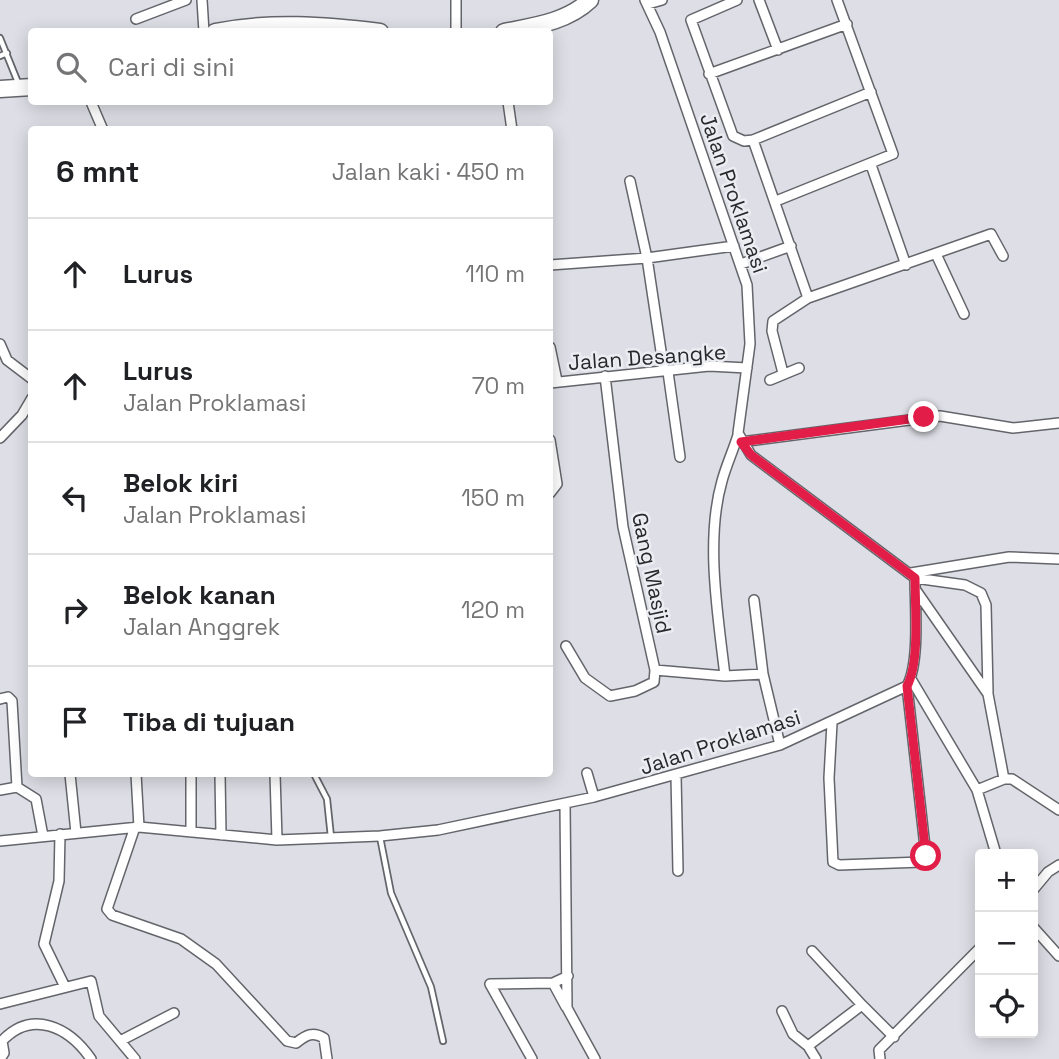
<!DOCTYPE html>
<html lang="id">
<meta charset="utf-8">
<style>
:root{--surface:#fff;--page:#f2f2f2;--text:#202124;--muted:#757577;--line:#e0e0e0}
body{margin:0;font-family:"Space Grotesk",sans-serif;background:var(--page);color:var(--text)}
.controls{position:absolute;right:21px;bottom:21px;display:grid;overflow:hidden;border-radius:7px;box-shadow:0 4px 18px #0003}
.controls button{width:63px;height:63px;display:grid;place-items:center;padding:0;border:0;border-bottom:2px solid var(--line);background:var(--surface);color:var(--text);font:35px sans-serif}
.stop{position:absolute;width:21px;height:21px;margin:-16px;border:5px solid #e11d48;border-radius:50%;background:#fff}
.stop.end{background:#e11d48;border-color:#fff;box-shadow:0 2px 7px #0008}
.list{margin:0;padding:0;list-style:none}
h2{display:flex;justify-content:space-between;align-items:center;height:91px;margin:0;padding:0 28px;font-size:30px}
h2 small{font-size:23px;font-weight:400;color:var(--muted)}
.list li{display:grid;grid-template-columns:46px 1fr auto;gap:21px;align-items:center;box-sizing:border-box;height:112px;padding:0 28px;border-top:2px solid var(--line)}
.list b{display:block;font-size:26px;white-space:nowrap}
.list p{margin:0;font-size:23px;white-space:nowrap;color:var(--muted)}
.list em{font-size:23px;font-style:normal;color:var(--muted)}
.icon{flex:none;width:38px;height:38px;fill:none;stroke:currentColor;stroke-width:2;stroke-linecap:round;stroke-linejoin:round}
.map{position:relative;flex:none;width:1059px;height:1059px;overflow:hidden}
.search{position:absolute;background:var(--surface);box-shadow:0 4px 18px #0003;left:28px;top:28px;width:525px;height:77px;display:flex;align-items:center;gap:18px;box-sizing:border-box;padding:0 24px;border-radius:7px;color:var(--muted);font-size:26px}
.panel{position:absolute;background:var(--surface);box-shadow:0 4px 18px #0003;left:28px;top:126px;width:525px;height:651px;border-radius:7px}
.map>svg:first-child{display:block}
</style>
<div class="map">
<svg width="1059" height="1059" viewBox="0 0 1059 1059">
<rect width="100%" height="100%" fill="#dedfe6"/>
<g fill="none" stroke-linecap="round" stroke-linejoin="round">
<g stroke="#64656b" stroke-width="8">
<path id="lane" d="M0,38L19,85
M0,56L7,53
M314,774L327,799L331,837
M380,837L391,893L431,987L443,1041"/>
</g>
<g stroke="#64656b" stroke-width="12">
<path id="street" d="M202,0L204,32
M737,0L691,20L733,136L744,141L753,140L871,92
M759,0L778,50
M648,4L662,0
M136,19L186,0
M456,32V0
M709,74L847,24
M91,102L103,130
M508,102L512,130
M753,140L808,298
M871,165L906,265
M630,181L647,258L664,371
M776,201L893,154L837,0
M936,254L964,314
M741,264L791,246
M550,265L647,258L734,246
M0,344L7,360L32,379
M550,347L557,381
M668,372L680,457
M783,373L772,331L773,321L808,298L991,234L1003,256
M605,376L623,527L655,670L725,676L763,674
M770,380L799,368
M550,383L709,366L747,368
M0,438L22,415L32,398
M550,440L557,484L550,493
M741,442L940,416L1013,428L1059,423
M911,573L1009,557L1059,559
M915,578L965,585L981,593L986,605L988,692
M915,589L988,694L1004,779
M754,600L763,674L780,745
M566,646L585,678L610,696L635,691L654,682L655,670
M725,676C718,615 705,540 722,481C726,466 733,451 738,435
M911,679L977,790L996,854
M0,699L8,697L12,701L17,787L36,799L43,836
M832,723L829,778L833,862L839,865L922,862L926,856L907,686
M587,773L594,797
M70,774L76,833
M136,774L139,827
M220,774L221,835
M275,774L277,840
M676,776L678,871
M0,790L17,787
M977,790L1004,779H1012L1059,810
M565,804L567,1008L595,1059
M135,827L107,909L112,915L181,939L216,964L287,1041L296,1043C306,1035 313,1031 324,1038L327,1059
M191,832V774
M60,834L59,881L44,944L65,987
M0,841L139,827L277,840L380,836L438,830L594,797L780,745L907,686C920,662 915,606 915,578L751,455L738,433L750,344L747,285L660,32L645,0
M1033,890L1048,872L1059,865
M1033,927L1059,956
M812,951L862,1005
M0,1004L91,981L99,1016L135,1059
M566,1007L553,983L568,976
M782,1011L793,1034L808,1046
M120,1041L174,1013
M0,1059L4,1053L2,1041C32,1009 69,1027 91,1059
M532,1059L490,984L553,983
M816,1059L808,1046L862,1005L894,1037
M880,1059L879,1050L980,948"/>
</g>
<g stroke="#64656b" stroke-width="19">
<path id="highway" d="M215,32C271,21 324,25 380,32
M504,32C534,26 567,22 590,0
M0,89L32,87"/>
</g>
<use href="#lane" stroke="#fff" stroke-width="4.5"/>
<use href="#street" stroke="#fff" stroke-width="9"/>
<use href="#highway" stroke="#fff" stroke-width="16"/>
</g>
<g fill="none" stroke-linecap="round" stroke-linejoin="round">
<path stroke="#e11d48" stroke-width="9" d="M924,417L741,442L751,455L915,578C915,606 920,662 907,686L926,856"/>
</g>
<g text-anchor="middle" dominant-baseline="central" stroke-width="5" stroke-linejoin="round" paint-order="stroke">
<g font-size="21" fill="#27282b" stroke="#ebedf3">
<text transform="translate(734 193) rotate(71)">Jalan Proklamasi</text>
<text transform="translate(647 357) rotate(-4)">Jalan Desangke</text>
<text transform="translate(652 573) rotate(78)">Gang Masjid</text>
<text transform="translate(720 742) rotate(-18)">Jalan Proklamasi</text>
</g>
</g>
</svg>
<div class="controls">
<button>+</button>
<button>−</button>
<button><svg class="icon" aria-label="locate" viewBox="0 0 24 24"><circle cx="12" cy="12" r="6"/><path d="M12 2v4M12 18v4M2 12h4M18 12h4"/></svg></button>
</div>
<div class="stop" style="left:926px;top:856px"></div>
<div class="stop end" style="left:924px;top:417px"></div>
<div class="search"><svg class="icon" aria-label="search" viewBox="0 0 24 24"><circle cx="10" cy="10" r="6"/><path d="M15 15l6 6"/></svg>Cari di sini</div>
<section class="panel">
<h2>6 mnt<small>Jalan kaki · 450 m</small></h2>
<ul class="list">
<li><svg class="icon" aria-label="ahead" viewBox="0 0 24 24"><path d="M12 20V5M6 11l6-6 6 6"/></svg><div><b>Lurus</b></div><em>110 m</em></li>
<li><svg class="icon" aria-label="ahead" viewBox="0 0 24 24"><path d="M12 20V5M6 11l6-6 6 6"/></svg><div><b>Lurus</b><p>Jalan Proklamasi</p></div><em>70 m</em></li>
<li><svg class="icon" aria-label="left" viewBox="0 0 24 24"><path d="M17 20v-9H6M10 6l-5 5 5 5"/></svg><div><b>Belok kiri</b><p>Jalan Proklamasi</p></div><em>150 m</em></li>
<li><svg class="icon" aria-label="right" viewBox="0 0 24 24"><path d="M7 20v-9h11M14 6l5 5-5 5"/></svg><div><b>Belok kanan</b><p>Jalan Anggrek</p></div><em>120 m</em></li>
<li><svg class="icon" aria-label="arrive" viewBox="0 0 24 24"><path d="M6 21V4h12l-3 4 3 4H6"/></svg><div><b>Tiba di tujuan</b></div></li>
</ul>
</section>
</div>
